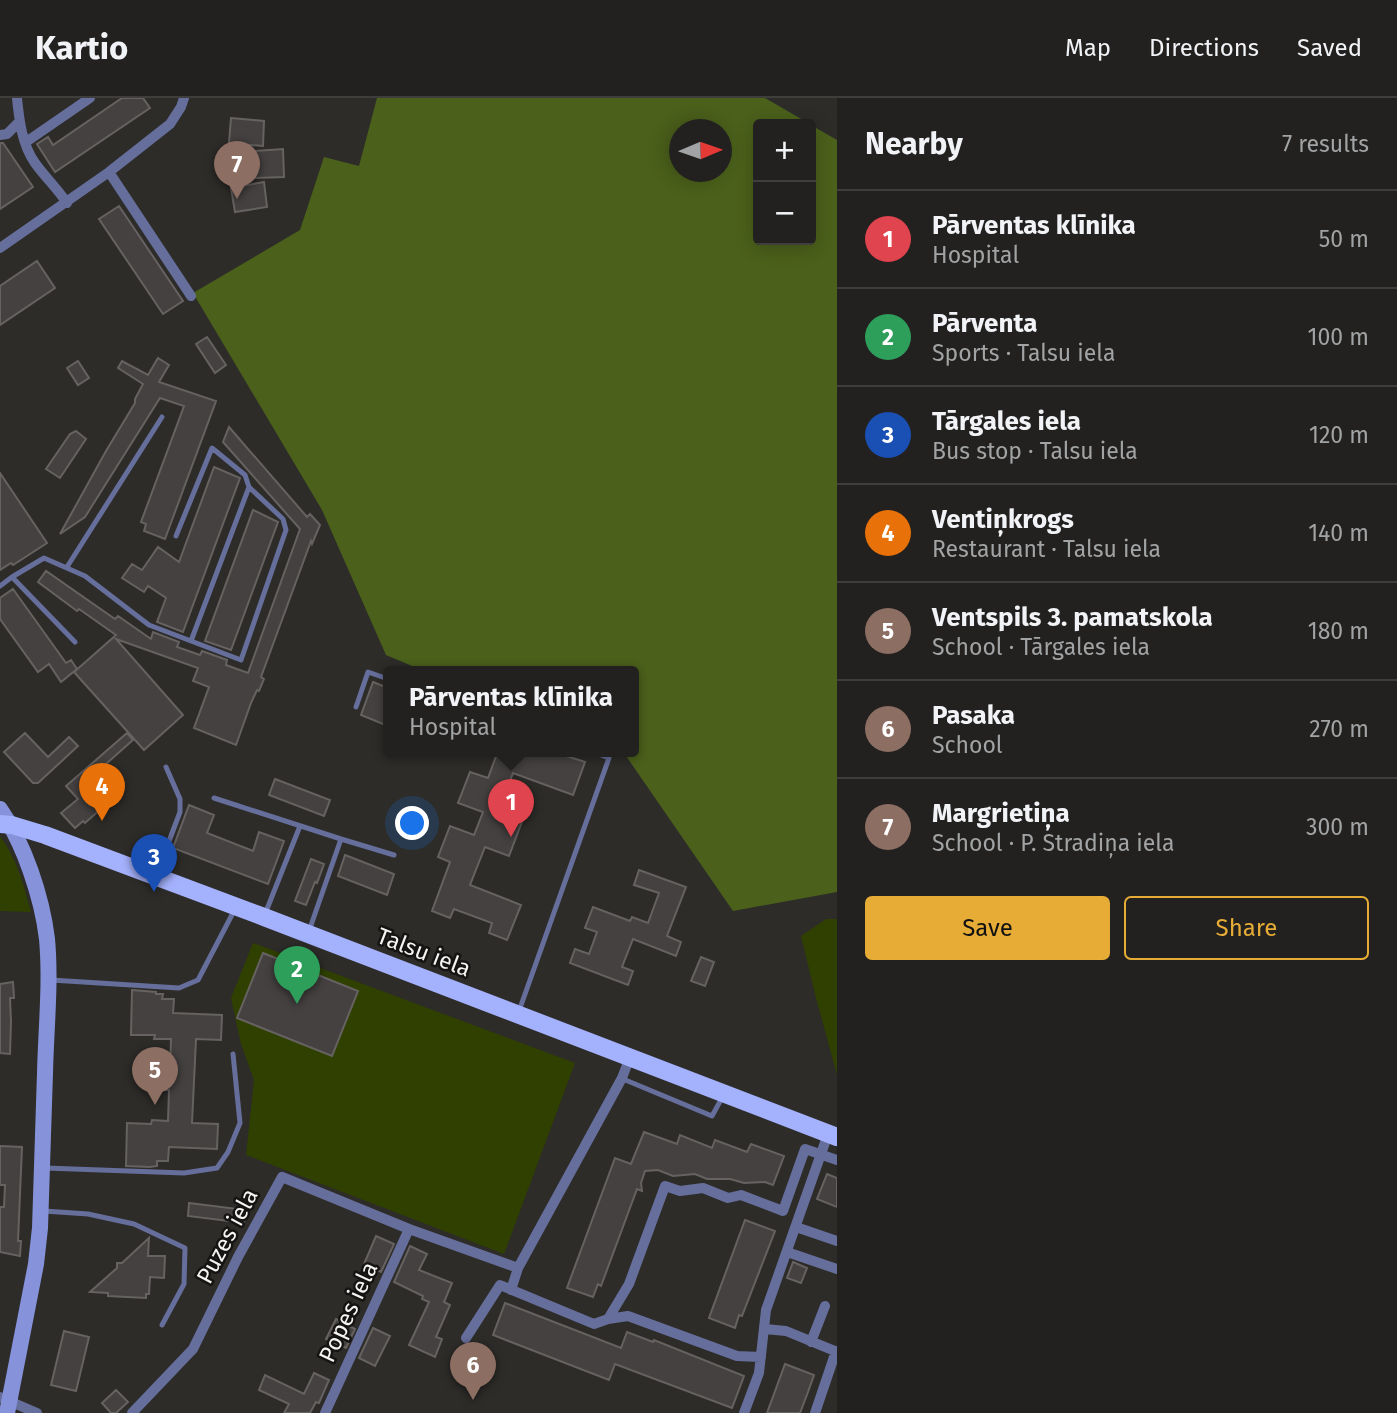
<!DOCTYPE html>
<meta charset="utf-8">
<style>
:root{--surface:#22211f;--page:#2a2928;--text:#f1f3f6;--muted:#a2a3a4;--line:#3f3e3d;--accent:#e7ac36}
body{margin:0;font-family:"Fira Sans",sans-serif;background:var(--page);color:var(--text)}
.controls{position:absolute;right:21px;top:21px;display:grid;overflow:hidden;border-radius:7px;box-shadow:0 4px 18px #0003}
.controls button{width:63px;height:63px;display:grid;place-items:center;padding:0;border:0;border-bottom:2px solid var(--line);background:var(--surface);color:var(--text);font:35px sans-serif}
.compass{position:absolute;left:669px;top:21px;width:63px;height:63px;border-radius:50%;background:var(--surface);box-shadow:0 4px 18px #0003;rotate:88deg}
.you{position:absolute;left:413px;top:726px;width:24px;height:24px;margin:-18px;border:5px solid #fff;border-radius:50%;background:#1a73e8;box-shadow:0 0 0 10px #1a73e833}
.badge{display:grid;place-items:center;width:46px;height:46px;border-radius:50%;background:var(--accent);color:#fff;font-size:23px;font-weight:700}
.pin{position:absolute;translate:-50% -58px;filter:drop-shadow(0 2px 4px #0008)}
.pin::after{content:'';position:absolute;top:37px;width:24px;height:21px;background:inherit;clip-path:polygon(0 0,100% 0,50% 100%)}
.popup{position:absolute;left:383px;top:568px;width:256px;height:91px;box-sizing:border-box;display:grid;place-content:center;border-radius:7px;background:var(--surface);filter:drop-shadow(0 2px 5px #0005);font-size:23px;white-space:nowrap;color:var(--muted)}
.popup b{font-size:26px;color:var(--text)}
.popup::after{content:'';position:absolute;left:50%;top:100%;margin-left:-14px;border:14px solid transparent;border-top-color:var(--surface)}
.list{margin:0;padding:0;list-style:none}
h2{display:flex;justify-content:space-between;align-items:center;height:91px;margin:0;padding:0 28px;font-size:30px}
h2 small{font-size:23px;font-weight:400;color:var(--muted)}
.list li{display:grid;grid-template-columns:46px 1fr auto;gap:21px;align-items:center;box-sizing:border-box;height:98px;padding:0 28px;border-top:2px solid var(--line)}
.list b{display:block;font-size:26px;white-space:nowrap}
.list p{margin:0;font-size:23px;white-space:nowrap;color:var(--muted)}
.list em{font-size:23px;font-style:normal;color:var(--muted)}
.actions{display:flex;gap:14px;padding:21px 28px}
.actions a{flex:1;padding:16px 0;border:2px solid var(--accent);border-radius:7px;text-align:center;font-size:24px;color:var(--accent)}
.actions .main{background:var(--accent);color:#111}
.map{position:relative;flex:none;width:837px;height:1315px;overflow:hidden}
header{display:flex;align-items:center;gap:42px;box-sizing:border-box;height:98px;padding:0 35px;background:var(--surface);border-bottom:2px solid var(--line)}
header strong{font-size:33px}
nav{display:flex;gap:38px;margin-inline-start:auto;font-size:24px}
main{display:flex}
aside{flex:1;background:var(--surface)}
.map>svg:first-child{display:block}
</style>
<header>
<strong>Kartio</strong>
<nav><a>Map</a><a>Directions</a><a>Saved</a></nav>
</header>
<main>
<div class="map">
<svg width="837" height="1315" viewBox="0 0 837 1315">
<rect width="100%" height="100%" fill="#2d2c29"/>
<path fill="#2f4000" d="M0,738C17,760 24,788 31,814L0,813Z
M826,821H837V977L816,900L801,838Z
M253,845L575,965L504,1156L246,1057L254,982L241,946L231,900Z"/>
<path fill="#4b601b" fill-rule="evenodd" d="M377,0H765L810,26H758V142H811V27L837,42V794L733,813L624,655L619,653H634V573H424L386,557L322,412L193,195L300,132L324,59L359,68ZM680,32H722V74H680Z"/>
<path fill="#444140" stroke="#666261" stroke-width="2" d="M122,0H143L150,10L55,74L37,46L48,39L53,47Z
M231,20L264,23L263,48L229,45Z
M0,45H3L33,89L0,111Z
M283,51L284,79L255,80L254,53Z
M264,84L267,109L235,114L231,90Z
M119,108L183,203L163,216L99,121Z
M37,163L55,190L0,227V188Z
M207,239L226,267L215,275L196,246Z
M158,260L169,267L159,284L216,303L165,441L144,433L146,426L141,424L184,308L160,300L85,419L60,436L106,353L135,305V301L143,286L118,270L122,263L148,277Z
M78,263L89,280L78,287L67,270Z
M229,329L307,419L310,416L320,427L312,446L311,443L261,579L264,581L259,593L257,592L251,605L236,647L194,630L209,589L193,583L198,570L116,541L183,617L144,652L74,574L116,537L79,511L77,513L38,484L46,473L115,521L118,518L151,541L153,534L179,544L177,549L200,557L202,553L227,562L226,567L248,575L300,431L223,344Z
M76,333L86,341L60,380L46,371L70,336Z
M214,369L240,380L183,534L157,524L166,500L148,488L144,494L122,480L132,466L142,472L158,449L179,464Z
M0,375L47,445L13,467L11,465L0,472Z
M253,412L278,424L231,552L205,543Z
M13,491L66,565L71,562L77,571L61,584L49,566L38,574L0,521V500Z
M373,584L388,590V628L361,617Z
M25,635L48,659L69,639L78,648L38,685H33L4,654Z
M127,635L133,642L89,681L108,701L100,708L102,710L85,725L83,723L75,730L61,715L78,701L66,688Z
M498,653H551L585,664L573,697L513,675L499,712L523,721L509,758L485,749L470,787L521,807L507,842L489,835L492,825L454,811L450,820L432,813L450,764L438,759L450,728L474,737L483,714L458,705L470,674L488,680Z
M275,681L330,702L324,718L269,697Z
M189,707L214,717L207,735L253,753L259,734L284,743L268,786L173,750Z
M345,757L394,776L387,797L338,778Z
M311,761L324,766L317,785L315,784L306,807L295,803Z
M639,772L686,789L667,838L681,844L676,858L633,841L622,869L633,873L628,887L570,865L575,851L589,856L597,834L585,830L593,809L630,823L632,819L648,825L659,795L634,787Z
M263,855L358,893L332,958L237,920Z
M701,859L714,864L705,888L691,883Z
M13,884L14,900H10L11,923L10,956L0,955V886Z
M132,892L156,894V896H163L162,901H174L173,915L222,917L221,942L196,941L192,1025L218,1026L217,1051L169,1049L168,1063H157V1068L150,1069L126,1068L127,1025L151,1026L152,1022L168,1023L169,992H165L166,972H170L171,941H154L155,937H131Z
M644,1034L677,1046L680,1037L712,1050L715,1042L747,1054L751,1046L784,1058L773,1087L765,1084L744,1085L730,1081H707L695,1076L673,1078L658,1072L645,1073L641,1085L642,1093L637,1091L601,1188L598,1186L593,1199L567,1190L615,1060L631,1066Z
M0,1048L22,1049L18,1143H21L20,1158L0,1154V1109H4L5,1087H0Z
M827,1076L837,1080V1109L817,1101Z
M189,1105L246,1112L244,1125L188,1118Z
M745,1122L775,1133L742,1218L739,1217L735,1230L709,1220Z
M376,1138L394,1146L381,1174L364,1166Z
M149,1140L148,1158H165L164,1180L150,1179L149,1196H146V1200L108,1198V1195L90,1194L117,1170V1165H122Z
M410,1148L427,1156L419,1172L452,1185L444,1204L450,1207L436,1239L442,1241L435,1259L409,1247L429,1204L422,1201L423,1198L394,1184Z
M793,1164L807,1170L801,1185L787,1180Z
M505,1205L621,1250L627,1234L653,1244L654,1242L744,1278L732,1310L615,1266L609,1282L493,1237Z
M336,1221L355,1231L346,1250L326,1241Z
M373,1230L390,1238L375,1268L359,1260Z
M64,1233L89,1239L76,1293L51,1287Z
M785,1266L814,1277L808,1294L800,1315H767Z
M314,1275L329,1282L319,1305L316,1304L310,1315H284L289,1306L259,1292L265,1277L304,1296Z
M116,1292L128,1304L116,1315H111L102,1305Z"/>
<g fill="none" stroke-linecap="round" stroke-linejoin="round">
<path stroke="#666e9b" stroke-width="5" d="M176,438L212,350L245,377L249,389
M67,469L162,319
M12,479L44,460L85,478L149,527L241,562L286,432L283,421L249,389L191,543
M0,488L12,479L75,544
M356,609L368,574L388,581
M214,700L341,741
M157,775L180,714V701L166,669
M265,816L300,728
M309,833L341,741L394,757
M51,882L179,890L198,882L235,811
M519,913L609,660L591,653
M623,981L712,1018L723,998
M45,1070L184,1075L217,1070L228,1054L240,1025L233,956
M44,1113L88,1116L134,1126L185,1150L184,1186L162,1227"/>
<path stroke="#666e9b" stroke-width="10" d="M17,0C19,21 22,47 35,65C45,79 57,90 67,105
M0,37L7,36L19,24
M26,44L90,0
M109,74L191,198
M0,150L109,74L170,26L181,9L184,0
M796,1129L837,1143
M787,1154L837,1171
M511,1192L518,1170L622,980L630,959
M608,1221L629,1186L665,1088L680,1093L703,1090L728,1100L741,1097L783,1113L805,1051L837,1062
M765,1231L786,1233L837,1254
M466,1240L500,1187L594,1226L608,1221L628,1218L737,1258L761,1259
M811,1244L825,1208
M0,1299L37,1315
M132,1315L193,1251L238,1159L282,1079L409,1131L518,1170
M325,1315L409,1131
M744,1315L759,1275L766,1212L828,1036
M815,1315L836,1253"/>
<path stroke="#8693db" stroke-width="16" d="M0,711C24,745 42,799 47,841C51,885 46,930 45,975C43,1026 42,1078 40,1130L36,1166L7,1315"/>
<path stroke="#a4b1fc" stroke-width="18" d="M0,726L12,727L45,737L264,819L837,1039"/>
</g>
<g text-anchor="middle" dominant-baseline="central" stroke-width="5" stroke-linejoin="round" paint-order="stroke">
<g font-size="23" fill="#f5f4f2" stroke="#151413">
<text transform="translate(424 854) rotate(21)">Talsu iela</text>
<text transform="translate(227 1138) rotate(-62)">Puzes iela</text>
<text transform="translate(348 1214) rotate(-65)">Popes iela</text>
</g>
</g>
</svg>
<div class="controls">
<button>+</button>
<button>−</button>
</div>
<svg class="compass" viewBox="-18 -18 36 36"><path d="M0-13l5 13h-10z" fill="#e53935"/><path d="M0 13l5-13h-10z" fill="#a2a3a4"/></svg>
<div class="you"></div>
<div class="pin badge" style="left:511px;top:739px;background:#e0444e">1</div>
<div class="popup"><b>Pārventas klīnika</b>Hospital</div>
<div class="pin badge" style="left:297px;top:906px;background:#2e9e5b">2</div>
<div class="pin badge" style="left:154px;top:794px;background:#1a4fb4">3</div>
<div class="pin badge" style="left:102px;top:723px;background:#e8710a">4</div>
<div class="pin badge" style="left:155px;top:1007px;background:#8d6e63">5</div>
<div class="pin badge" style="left:473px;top:1302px;background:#8d6e63">6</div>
<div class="pin badge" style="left:237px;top:101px;background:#8d6e63">7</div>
</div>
<aside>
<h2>Nearby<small>7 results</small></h2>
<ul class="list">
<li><span class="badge" style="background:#e0444e">1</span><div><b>Pārventas klīnika</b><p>Hospital</p></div><em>50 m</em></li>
<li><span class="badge" style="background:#2e9e5b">2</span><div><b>Pārventa</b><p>Sports · Talsu iela</p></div><em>100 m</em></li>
<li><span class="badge" style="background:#1a4fb4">3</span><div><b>Tārgales iela</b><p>Bus stop · Talsu iela</p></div><em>120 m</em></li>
<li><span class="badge" style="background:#e8710a">4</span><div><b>Ventiņkrogs</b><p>Restaurant · Talsu iela</p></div><em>140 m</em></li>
<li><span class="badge" style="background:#8d6e63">5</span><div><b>Ventspils 3. pamatskola</b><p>School · Tārgales iela</p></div><em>180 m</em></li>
<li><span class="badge" style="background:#8d6e63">6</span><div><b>Pasaka</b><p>School</p></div><em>270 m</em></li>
<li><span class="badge" style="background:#8d6e63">7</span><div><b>Margrietiņa</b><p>School · P. Stradiņa iela</p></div><em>300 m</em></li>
</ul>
<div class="actions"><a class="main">Save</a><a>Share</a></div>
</aside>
</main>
